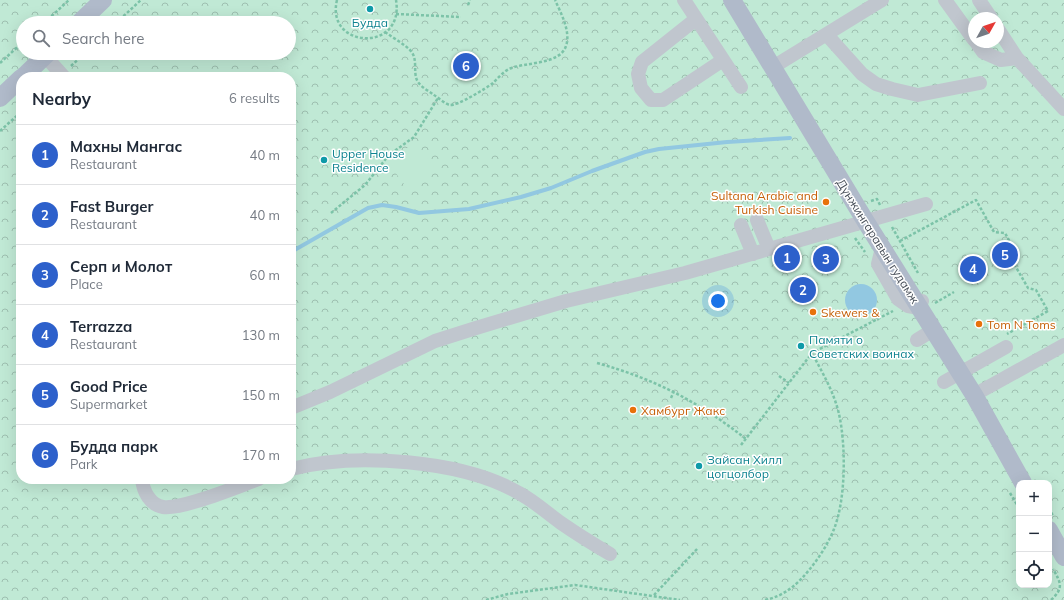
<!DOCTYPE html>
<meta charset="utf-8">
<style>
:root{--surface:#fff;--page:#f6f6f7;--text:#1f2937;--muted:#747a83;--line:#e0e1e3;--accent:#2d60cb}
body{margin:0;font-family:Mulish,sans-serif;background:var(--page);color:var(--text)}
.controls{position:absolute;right:12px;bottom:12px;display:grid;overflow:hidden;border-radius:8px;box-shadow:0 4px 16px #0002}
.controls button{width:36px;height:36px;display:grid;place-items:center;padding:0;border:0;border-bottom:1px solid var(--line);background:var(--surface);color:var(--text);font:20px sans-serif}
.compass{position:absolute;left:968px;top:12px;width:36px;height:36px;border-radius:50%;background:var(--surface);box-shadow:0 4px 16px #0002;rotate:50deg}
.you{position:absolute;left:718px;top:301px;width:14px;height:14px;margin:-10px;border:3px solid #fff;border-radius:50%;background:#1a73e8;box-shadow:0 0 0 6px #1a73e833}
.badge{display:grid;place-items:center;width:26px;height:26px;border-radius:50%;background:var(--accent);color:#fff;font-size:13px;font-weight:700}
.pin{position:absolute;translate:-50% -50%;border:2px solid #fff;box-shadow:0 1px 4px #0006}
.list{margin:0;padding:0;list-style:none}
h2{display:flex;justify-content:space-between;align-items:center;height:52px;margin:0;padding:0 16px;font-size:17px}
h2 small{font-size:13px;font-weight:400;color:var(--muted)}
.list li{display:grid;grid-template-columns:26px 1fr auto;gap:12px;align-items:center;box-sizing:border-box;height:60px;padding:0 16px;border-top:1px solid var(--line)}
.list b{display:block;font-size:15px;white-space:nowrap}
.list p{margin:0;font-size:13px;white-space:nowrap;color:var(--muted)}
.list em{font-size:13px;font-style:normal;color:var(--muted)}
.icon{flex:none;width:22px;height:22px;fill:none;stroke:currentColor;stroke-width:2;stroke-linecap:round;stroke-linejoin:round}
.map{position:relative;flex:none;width:1064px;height:600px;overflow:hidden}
.search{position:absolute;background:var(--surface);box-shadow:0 4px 16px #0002;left:16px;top:16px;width:280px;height:44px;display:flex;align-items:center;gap:10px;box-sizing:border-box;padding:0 14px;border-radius:22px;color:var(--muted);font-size:15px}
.panel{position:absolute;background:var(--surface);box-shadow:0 4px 16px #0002;left:16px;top:72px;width:280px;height:412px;border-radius:16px}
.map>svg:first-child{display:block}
</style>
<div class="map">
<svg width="1064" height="600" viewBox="0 0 1064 600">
<defs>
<pattern id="park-crowns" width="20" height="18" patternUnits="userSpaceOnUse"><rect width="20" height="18" fill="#c0e9d5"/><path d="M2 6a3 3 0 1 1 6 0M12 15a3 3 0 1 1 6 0" fill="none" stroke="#9ebfb0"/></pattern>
</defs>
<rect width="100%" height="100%" fill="#f0eeee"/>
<path fill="url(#park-crowns)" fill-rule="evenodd" d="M0,0H1064V600H0ZM974,18H998V42H974ZM23,23H289V53H23ZM21,77H291V479H21ZM1019,483H1049V585H1019Z"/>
<path fill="#c0e9d5" d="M415,142L434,167L407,188L388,163Z"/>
<path fill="#92c8e1" d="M845 300a16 16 0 1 1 32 0a16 16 0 1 1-32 0Z"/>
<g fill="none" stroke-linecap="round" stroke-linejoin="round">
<path stroke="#92c8e1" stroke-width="4" d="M291,252L368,208L382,205L396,207L419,213L469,209L521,197L551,188L592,171L645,152L659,149L727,142L790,138"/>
<path stroke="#7cc3a8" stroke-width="2.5" stroke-dasharray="3 2" stroke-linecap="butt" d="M337,0C325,49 405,53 396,0
M468,5L470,0
M396,14L461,17
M44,23L69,0
M116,23L141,0
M385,32C393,38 403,43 410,50C419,59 412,73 418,82C422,88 429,91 434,95C439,98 445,104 450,105C457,106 487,88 493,83C498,78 503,72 509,69C524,62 560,65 566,46C571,32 561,13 555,0
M0,63L23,42
M71,66L85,53
M0,131L21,112
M871,201L877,199L880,205
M331,213L365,185L389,155L414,137L438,98
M892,227L918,273
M855,238L865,252
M900,241L976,200L994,232L1005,233L1017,255L1013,262L1028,288L1036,290L1048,311L1007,334
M935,303L954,292
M597,363C655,379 699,402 746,439
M779,376L789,383
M671,398L674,391
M741,445L812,353L893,311
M1010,493L1019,508
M1049,508L1053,516
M654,595L698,548
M486,600L508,594L575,585L680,600
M765,600C784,596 797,585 809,570C819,558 828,544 834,529C846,499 846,445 839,414C834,392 822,372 812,353
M1051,600C1064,588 1061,583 1053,569"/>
<path stroke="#c0c6ce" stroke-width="14" d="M684,0L741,87
M945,0L974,40
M979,0L991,18
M696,19L642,62L638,74L641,88L651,100H663L723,60
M998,29L1017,58L1064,109
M827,35L862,74L876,84L892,89L918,95L980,83
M976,42L983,52L1001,60L1017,58
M45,56L64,77
M773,67L882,0
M757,220L769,249
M741,225L753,254
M882,248L878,264L898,299L908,306L919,308L922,301
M917,340L933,330
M944,382L1006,347
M974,395L1064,345
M291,408L330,392L435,341L476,328L566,301L685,273L741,257L926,204
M291,469C355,452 462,460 519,493C534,501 547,513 561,523C577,534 593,544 610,554
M142,479C143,491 150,505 163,507C182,510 239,486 259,479"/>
<path stroke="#b0baca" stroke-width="18" d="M732,0L866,222L974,395L1023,483
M79,23L103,0
M23,77L48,53
M0,98L21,78
M1049,530L1064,557"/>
</g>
<g fill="#0f9aa8" stroke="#fff" stroke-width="1.5">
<circle cx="370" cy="9" r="4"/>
<circle cx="324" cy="160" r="4"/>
<circle cx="801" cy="346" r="4"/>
<circle cx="699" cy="466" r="4"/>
</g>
<g fill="#e8710a" stroke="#fff" stroke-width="1.5">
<circle cx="826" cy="202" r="4"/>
<circle cx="813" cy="312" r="4"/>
<circle cx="979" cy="324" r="4"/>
<circle cx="633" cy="410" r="4"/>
</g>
<g text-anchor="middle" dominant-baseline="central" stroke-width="3" stroke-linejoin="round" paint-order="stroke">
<g font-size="12" fill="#0d838f" stroke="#fff" text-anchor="start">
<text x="370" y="22" text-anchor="middle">Будда</text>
<text x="332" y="153">Upper House<tspan x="332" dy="14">Residence</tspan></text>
<text x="809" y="339">Памяти о<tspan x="809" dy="14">Советских воинах</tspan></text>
<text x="707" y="459">Зайсан Хилл<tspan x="707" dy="14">цогцолбор</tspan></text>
</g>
<g font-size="12" fill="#c56008" stroke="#fff" text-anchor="start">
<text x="818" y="195" text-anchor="end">Sultana Arabic and<tspan x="818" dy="14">Turkish Cuisine</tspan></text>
<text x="821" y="312">Skewers &amp;</text>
<text x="987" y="324">Tom N Toms</text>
<text x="641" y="410">Хамбург Жакс</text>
</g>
<g font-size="12" fill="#484f59" stroke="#fff">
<text transform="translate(878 241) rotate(58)">Дүнжингаравын гудамж</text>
</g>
</g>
</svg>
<div class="controls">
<button>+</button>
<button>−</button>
<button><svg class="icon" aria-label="locate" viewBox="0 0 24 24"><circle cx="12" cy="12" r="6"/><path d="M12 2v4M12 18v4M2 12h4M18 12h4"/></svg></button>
</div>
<svg class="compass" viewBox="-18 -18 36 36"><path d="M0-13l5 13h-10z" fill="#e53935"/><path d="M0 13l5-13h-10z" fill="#747a83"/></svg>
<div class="you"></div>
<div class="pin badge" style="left:787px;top:258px">1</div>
<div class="pin badge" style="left:803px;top:290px">2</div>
<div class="pin badge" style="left:826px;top:259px">3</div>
<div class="pin badge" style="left:973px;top:269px">4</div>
<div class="pin badge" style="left:1005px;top:255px">5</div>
<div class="pin badge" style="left:466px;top:66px">6</div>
<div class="search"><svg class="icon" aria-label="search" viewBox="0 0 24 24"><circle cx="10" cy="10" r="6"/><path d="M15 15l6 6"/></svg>Search here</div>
<section class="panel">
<h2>Nearby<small>6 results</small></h2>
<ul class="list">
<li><span class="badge">1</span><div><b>Махны Мангас</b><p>Restaurant</p></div><em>40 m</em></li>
<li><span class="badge">2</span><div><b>Fast Burger</b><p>Restaurant</p></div><em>40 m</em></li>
<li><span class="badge">3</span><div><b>Серп и Молот</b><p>Place</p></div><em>60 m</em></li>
<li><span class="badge">4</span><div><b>Terrazza</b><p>Restaurant</p></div><em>130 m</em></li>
<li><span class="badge">5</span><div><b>Good Price</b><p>Supermarket</p></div><em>150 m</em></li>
<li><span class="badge">6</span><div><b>Будда парк</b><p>Park</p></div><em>170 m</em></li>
</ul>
</section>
</div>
